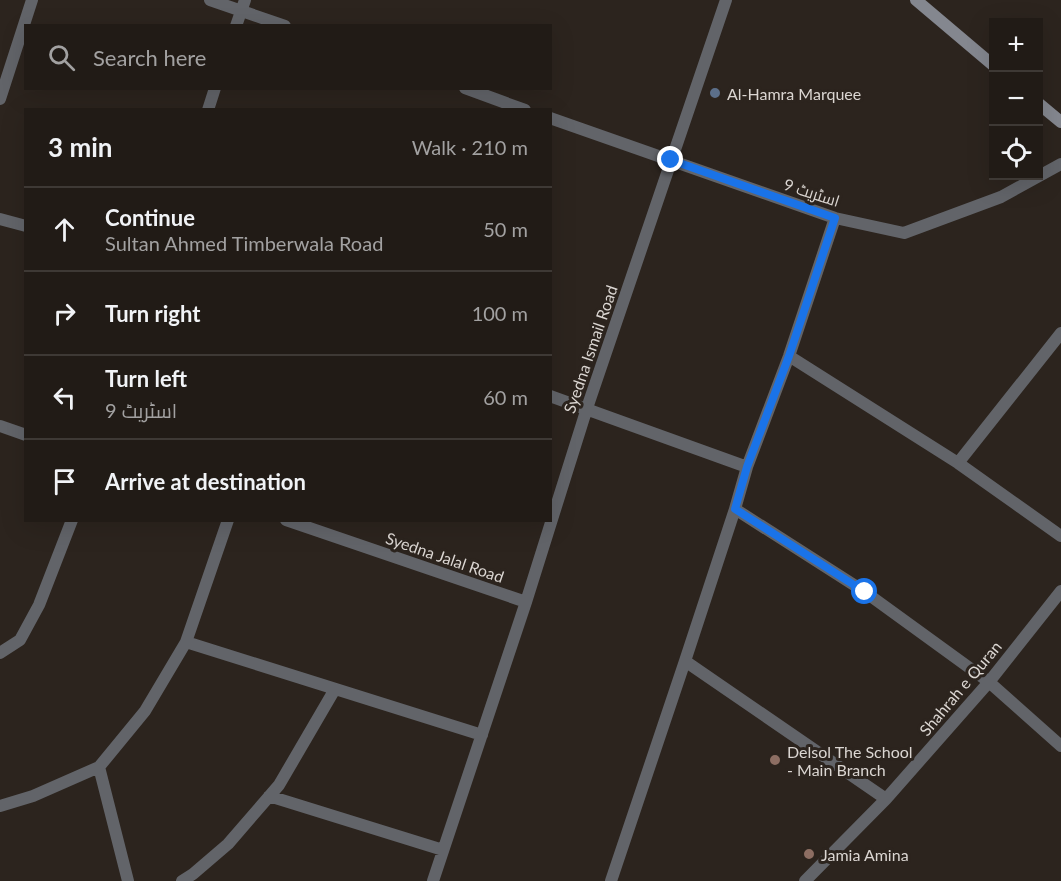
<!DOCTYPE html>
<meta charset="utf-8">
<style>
:root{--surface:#211b16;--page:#29241f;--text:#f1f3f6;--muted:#a2a1a1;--line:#3e3935}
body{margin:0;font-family:Lato,Cairo,sans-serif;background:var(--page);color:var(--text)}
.controls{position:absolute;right:18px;top:18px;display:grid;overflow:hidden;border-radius:0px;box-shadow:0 6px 24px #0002}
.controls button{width:54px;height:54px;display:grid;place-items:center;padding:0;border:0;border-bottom:2px solid var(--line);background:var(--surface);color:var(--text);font:30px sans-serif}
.stop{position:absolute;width:18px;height:18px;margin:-14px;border:4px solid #1a73e8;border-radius:50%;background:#fff}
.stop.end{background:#1a73e8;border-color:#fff;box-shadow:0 2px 6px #0008}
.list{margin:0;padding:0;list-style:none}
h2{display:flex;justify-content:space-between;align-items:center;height:78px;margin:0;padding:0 24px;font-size:26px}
h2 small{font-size:20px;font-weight:400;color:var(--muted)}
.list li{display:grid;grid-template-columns:39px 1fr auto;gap:18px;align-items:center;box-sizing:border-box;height:84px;padding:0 24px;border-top:2px solid var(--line)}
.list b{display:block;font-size:22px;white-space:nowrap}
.list p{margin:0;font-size:20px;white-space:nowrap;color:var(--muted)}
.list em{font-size:20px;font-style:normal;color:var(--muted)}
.icon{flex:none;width:33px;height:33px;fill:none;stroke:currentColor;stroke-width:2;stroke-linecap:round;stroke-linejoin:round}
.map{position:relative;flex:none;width:1061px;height:881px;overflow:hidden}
.search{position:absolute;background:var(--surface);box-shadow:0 6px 24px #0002;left:24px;top:24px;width:528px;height:66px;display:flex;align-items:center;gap:15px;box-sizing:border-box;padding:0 21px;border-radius:0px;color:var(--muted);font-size:22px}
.panel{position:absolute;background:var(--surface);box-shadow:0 6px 24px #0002;left:24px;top:108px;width:528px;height:414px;border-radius:0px}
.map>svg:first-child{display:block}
</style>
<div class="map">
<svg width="1061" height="881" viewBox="0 0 1061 881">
<rect width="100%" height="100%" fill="#2c241e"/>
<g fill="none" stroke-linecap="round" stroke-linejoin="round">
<path stroke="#626469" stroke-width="12" d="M210,0L285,26
M236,26L245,0
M465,88L525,110
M0,99L32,0
M208,110L215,88
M550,118L835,218L904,233L1001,197L1061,164
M0,219L26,226
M789,356L958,463L1061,536
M550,396L747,467
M0,426L26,435
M958,463L1061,333
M735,509L865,592L989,682L1061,746
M286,520L526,602
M186,642L482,735
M0,653L20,640L39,605L72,520
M685,661L886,799
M99,767L128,881
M269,796L443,850
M0,806L33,796L99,767L145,711L186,642L228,520
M182,881L193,874L228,844L279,785L335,689
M433,881L526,602L587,408L726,0
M611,881L685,661L735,509L747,467L789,356L835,218
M805,881L886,799L989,682L1061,591"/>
<path stroke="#84878f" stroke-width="12" d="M916,0L994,66
M1038,103L1061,122"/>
</g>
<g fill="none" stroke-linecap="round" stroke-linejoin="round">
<path stroke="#1a73e8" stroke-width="8" d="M671,160L835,218L789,356L747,467L735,509L865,592"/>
</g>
<circle fill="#5c6f8a" stroke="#2c241e" stroke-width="2" cx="715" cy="93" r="6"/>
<g fill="#8d6e63" stroke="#2c241e" stroke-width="2">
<circle cx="775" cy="760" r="6"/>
<circle cx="809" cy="854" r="6"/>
</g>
<g text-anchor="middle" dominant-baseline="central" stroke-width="6" stroke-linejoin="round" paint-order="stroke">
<g font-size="16" fill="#dbd6d2" stroke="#2c241e" text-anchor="start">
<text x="727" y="93">Al-Hamra Marquee</text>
<text x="787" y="751">Delsol The School<tspan x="787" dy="18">- Main Branch</tspan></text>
<text x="821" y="854">Jamia Amina</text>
</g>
<g font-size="16" fill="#dbd6d2" stroke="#2c241e">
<text transform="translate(812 192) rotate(18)">اسٹریٹ 9</text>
<text transform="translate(590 349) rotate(-71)">Syedna Ismail Road</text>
<text transform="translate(445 557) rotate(19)">Syedna Jalal Road</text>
<text transform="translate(960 688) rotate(-50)">Shahrah e Quran</text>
</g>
</g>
</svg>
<div class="controls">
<button>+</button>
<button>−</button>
<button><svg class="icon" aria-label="locate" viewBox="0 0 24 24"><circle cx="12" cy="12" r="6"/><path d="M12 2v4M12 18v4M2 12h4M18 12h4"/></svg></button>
</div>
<div class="stop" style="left:865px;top:592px"></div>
<div class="stop end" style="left:671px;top:160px"></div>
<div class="search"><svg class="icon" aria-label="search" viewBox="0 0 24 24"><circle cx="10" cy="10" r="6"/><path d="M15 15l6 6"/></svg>Search here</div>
<section class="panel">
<h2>3 min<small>Walk · 210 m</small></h2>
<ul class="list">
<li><svg class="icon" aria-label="ahead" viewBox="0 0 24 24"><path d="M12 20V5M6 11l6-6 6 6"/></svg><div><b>Continue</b><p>Sultan Ahmed Timberwala Road</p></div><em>50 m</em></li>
<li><svg class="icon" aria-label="right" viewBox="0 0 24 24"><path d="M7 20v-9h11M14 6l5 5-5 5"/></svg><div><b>Turn right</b></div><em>100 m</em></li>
<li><svg class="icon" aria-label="left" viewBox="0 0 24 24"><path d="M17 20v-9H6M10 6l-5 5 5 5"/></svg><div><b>Turn left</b><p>اسٹریٹ 9</p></div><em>60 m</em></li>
<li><svg class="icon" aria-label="arrive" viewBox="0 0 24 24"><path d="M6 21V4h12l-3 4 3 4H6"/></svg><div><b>Arrive at destination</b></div></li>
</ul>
</section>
</div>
